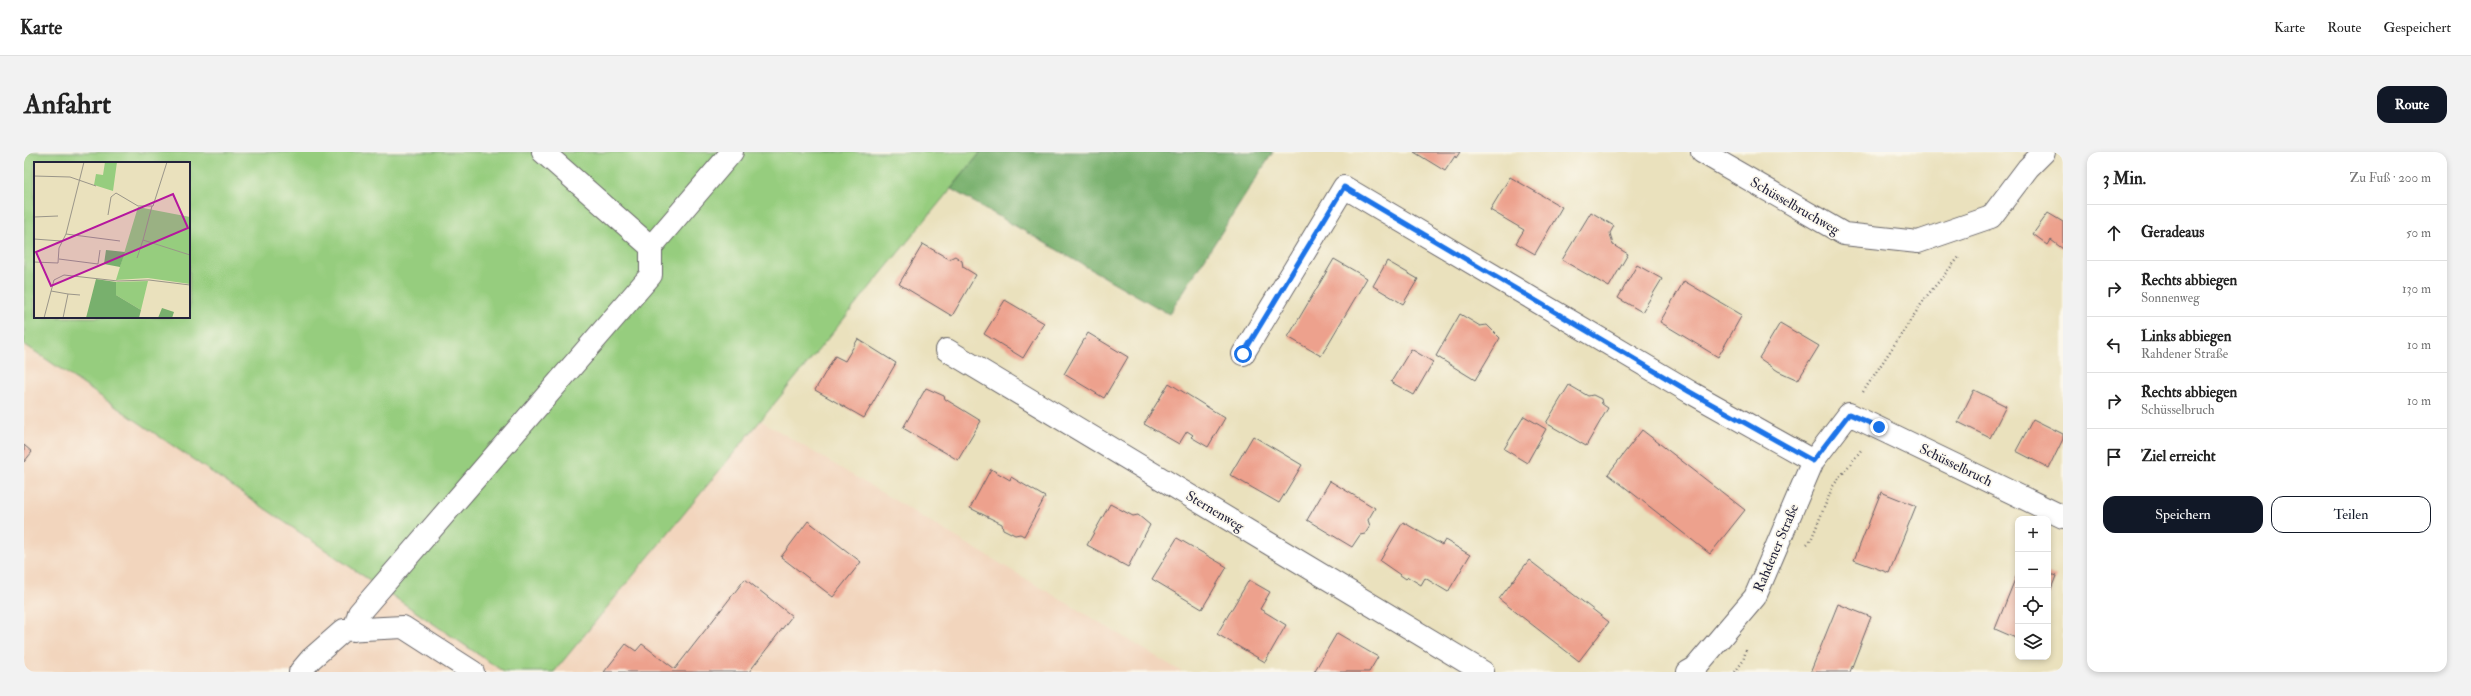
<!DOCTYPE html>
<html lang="de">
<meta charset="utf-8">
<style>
:root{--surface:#fff;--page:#f2f2f2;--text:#222;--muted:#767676;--line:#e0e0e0;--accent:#111827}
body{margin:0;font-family:"IM FELL Double Pica",serif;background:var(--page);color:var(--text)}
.controls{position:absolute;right:12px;bottom:12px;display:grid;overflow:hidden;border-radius:8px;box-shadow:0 2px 6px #0003}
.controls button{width:36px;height:36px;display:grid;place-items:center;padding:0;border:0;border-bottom:1px solid var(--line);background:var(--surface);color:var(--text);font:20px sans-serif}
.stop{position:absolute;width:12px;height:12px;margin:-9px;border:3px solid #1a73e8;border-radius:50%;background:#fff}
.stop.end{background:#1a73e8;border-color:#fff;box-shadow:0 1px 4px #0008}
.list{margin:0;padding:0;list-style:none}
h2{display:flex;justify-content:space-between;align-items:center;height:52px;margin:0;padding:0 16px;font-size:17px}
h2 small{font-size:13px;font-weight:400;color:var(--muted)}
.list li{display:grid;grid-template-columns:26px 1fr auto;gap:12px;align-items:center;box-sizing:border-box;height:56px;padding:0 16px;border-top:1px solid var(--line)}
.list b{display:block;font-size:15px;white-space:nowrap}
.list p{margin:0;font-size:13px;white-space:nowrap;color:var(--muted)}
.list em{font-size:13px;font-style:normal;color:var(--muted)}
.actions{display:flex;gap:8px;padding:12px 16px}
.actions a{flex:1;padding:9px 0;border:1px solid var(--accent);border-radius:12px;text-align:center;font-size:14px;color:var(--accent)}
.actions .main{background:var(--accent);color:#fff}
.icon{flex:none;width:22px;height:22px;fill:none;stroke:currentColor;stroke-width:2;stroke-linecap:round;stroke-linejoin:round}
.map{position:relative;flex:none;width:2039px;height:520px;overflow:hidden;border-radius:12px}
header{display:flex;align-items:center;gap:24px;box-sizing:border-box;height:56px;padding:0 20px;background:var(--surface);border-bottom:1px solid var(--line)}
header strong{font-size:19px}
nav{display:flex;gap:22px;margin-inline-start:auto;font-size:14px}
.intro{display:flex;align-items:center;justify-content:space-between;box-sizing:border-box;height:96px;padding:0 24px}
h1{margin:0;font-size:28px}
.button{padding:10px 18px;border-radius:12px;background:var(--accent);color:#fff;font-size:14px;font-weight:700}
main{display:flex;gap:24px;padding:0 24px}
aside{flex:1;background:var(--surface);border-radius:12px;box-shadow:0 2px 6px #0003}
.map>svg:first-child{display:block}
</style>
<header>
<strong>Karte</strong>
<nav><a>Karte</a><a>Route</a><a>Gespeichert</a></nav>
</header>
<div class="intro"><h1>Anfahrt</h1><a class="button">Route</a></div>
<main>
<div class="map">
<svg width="2039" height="520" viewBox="0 0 2039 520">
<rect width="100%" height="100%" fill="#fbf7ec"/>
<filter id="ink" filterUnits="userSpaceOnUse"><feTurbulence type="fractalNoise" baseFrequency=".025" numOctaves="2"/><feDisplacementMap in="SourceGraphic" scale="8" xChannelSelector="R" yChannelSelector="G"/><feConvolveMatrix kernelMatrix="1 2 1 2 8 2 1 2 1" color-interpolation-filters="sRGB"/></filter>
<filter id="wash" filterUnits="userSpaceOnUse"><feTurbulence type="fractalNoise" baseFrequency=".012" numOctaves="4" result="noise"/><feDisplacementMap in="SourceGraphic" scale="16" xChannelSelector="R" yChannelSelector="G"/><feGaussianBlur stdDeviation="0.9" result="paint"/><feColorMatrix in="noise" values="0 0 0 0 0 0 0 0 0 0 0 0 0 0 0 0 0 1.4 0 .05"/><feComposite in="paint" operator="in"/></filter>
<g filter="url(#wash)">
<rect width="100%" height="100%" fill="#eae1bd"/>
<path fill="#f2d5bd" d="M0,192L480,520H0Z
M736,268L1158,520H530Z"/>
<path fill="#96cd7e" stroke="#5c785c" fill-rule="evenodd" d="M0,0H957L530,520H480L0,192ZM11,11H165V165H11Z"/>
<path fill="#78b06d" stroke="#4d6954" d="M957,0H1249L1145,162L927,37Z"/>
<g id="blocks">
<path fill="#eda18d" d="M1390,0H1436L1432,6L1431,4L1421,19Z
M1486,25L1538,55L1511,102L1492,91L1500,78L1466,58Z
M1567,60L1590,74L1586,81L1589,93L1604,102L1585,135L1538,108Z
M2024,61L2039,70V97L2027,88L2024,93L2009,82Z
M899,92L925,107L931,104L938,109L939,115L952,123L928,164L875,132Z
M1310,107L1343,126L1297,204L1264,185Z
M1363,109L1394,127L1379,152L1349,134Z
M1613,113L1638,127L1618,160L1594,146Z
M1660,129L1718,163L1694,205L1636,170Z
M981,148L1020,171L999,206L960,182Z
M1436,162L1456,174L1463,173L1476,186L1451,228L1412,204Z
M1756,171L1795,194L1774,228L1754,219L1735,206Z
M1064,181L1104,205L1080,246L1040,222Z
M834,187L872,211L840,266L791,238L811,204L821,209Z
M1387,197L1409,210L1390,243L1367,230Z
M1145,231L1201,266L1184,295L1167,285L1169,283L1163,279L1155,292L1120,272Z
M1545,233L1564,244L1569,243L1577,247L1578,252L1584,256L1562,294L1522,271Z
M902,236L920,244L921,247L957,269L934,308L879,276Z
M1950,238L1982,254L1966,286L1934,270Z
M1500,264L1522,277L1503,311L1480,297Z
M2009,267L2039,282V287L2025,316L1992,299Z
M1618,278L1721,358L1686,402L1584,322Z
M1229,284L1278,313L1255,351L1206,323Z
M0,293L8,300L0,310Z
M967,317L986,328L987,325L1021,345L1000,384L996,382L991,383L979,377L978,372L946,356Z
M1306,329L1351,356L1344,368L1346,374L1341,382L1336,383L1328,395L1283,368Z
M1857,340L1892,354L1865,421L1830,408Z
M1086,352L1109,364L1114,363L1126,373L1104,415L1063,393Z
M784,369L837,410L809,445L757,405Z
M1379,370L1418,393L1421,388L1446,403L1424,440L1401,426L1397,433L1384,425L1382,427L1356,409Z
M1153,386L1203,415L1178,457L1128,427Z
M1505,408L1585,470L1555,509L1475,447Z
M1994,420V487L1971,477Z
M2024,421L2032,424L2024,445Z
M721,427L768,464L725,520H580L602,492L612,499L618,492L651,517Z
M1225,428L1246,440L1236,457L1262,473L1241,510L1193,482Z
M1814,452L1847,465L1826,520H1791L1787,519Z
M1313,481L1354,505L1345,520H1290Z"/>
</g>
</g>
<g filter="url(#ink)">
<use href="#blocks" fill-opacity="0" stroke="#686568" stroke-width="1"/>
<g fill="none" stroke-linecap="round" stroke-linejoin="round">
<g stroke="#686568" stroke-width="24">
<path id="minor" d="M1678,0L1820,82L1894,90L1967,65L2004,16L2020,0
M627,95L708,0
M923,198L1459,520
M1219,202L1320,35L1666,240L1789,309
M330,478L335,461L627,123V95L519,0
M276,520L287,507L320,478L379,475L449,520
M1664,520L1671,516L1731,445L1789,309L1825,262L2039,365"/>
</g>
<path stroke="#686568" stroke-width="2.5" stroke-dasharray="1 3" stroke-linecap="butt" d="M1839,240L1902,145L1936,104
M1783,392L1787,388L1809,334L1838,297
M1711,520L1719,509L1722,498"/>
<use href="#minor" stroke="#fff" stroke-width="22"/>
</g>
</g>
<g fill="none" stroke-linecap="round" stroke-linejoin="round" filter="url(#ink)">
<path stroke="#1a73e8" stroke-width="5" d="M1219,202L1320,35L1666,240L1789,309L1825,262L1855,275"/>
</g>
<g text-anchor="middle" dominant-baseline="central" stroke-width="3.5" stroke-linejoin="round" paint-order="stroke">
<g font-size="14" fill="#22223b" stroke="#fbf7ec">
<text transform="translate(1771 54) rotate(30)">Schüsselbruchweg</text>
<text transform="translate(1932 313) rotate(26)">Schüsselbruch</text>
<text transform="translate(1191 359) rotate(31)">Sternenweg</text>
<text transform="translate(1752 396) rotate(-67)">Rahdener Straße</text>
</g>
</g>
<g transform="translate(10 10)">
<rect width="156" height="156" fill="#eae1bd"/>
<path d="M71,0H83L79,29L60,23L62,12L69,13ZM104,45L156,55V122L114,116L82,118ZM114,119L107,148L82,133V120Z" fill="#96cd7e"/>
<path d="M72,88L91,90L86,105L70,102ZM62,117L82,120V133L107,148L105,156H52ZM128,146L140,150L138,156H124Z" fill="#78b06d"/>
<path fill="none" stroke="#9a9589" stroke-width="1" d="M0,14L36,15L62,24M118,44L109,78L156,93M74,53L77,35L82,31L104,44H119L133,0M0,55L24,54M32,72L86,79M0,77L27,79M103,96L109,78M25,97L64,102L66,88M0,100L24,101L25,86L32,72L50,0M17,129L34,132L29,156M34,132L46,133M10,156L20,118L30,113L84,119L115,118L156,123"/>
<path fill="#b5179e" fill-opacity="0.15" stroke="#b5179e" stroke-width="2" d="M139,32L154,66L17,124L2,90Z"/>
<rect width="156" height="156" fill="none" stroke="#22223b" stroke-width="2"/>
</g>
</svg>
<div class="controls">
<button>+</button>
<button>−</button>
<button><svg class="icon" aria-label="locate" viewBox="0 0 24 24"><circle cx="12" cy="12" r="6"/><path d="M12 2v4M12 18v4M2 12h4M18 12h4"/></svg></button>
<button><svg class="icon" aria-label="layers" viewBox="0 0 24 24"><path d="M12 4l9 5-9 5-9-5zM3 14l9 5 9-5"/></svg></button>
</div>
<div class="stop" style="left:1219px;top:202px"></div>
<div class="stop end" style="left:1855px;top:275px"></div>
</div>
<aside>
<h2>3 Min.<small>Zu Fuß · 200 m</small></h2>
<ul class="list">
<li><svg class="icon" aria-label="ahead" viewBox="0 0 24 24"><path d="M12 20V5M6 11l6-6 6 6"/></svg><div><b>Geradeaus</b></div><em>50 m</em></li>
<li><svg class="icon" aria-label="right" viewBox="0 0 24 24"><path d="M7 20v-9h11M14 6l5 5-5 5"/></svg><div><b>Rechts abbiegen</b><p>Sonnenweg</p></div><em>130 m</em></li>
<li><svg class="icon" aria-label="left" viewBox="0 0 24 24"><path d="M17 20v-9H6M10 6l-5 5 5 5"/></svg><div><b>Links abbiegen</b><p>Rahdener Straße</p></div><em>10 m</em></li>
<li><svg class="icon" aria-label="right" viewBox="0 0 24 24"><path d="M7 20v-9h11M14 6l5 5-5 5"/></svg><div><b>Rechts abbiegen</b><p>Schüsselbruch</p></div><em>10 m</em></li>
<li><svg class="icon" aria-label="arrive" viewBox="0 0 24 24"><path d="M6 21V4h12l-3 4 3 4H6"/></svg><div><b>Ziel erreicht</b></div></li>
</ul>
<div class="actions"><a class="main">Speichern</a><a>Teilen</a></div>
</aside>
</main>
